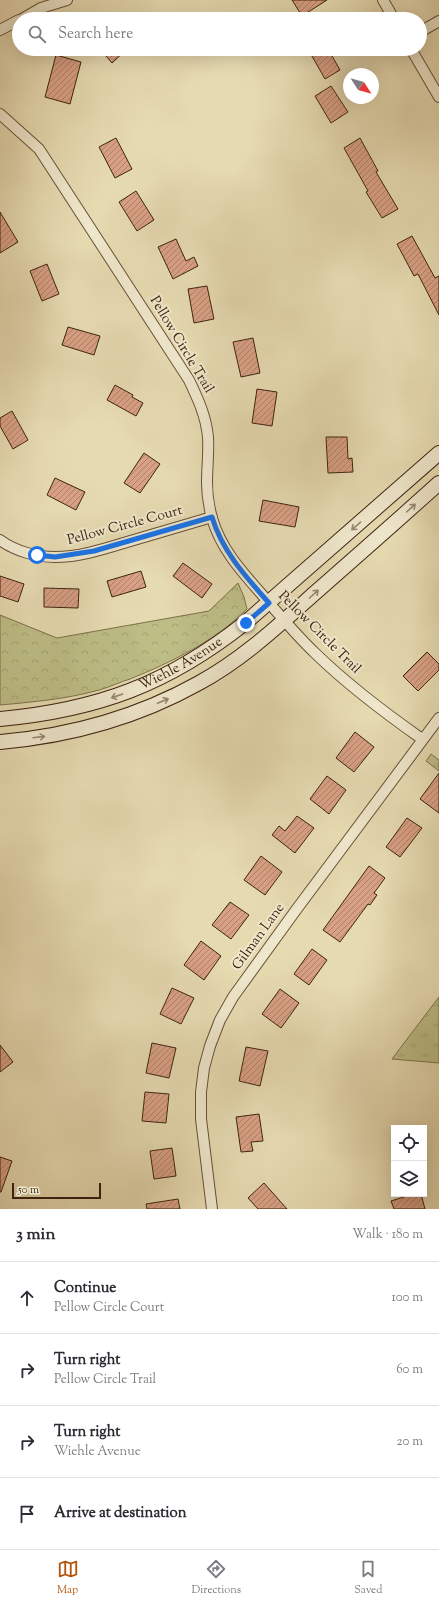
<!DOCTYPE html>
<meta charset="utf-8">
<style>
:root{--surface:#fff;--page:#f7f7f7;--text:#2b2b33;--muted:#7c7c81;--line:#e1e1e2;--accent:#b45309}
body{margin:0;font-family:"Sorts Mill Goudy",serif;background:var(--page);color:var(--text)}
.controls{position:absolute;right:12px;bottom:12px;display:grid;overflow:hidden;border-radius:0px;box-shadow:0 4px 16px #0002}
.controls button{width:36px;height:36px;display:grid;place-items:center;padding:0;border:0;border-bottom:1px solid var(--line);background:var(--surface);color:var(--text);font:20px sans-serif}
.compass{position:absolute;left:343px;top:68px;width:36px;height:36px;border-radius:50%;background:var(--surface);box-shadow:0 4px 16px #0002;rotate:126deg}
.scale{position:absolute;left:12px;bottom:10px;width:89px;box-sizing:border-box;padding-left:4px;border:2px solid #3e230f;border-top:0;font-size:11px;line-height:14px;white-space:nowrap;color:#3e230f;-webkit-text-stroke:3px #efe7cc;paint-order:stroke}
.stop{position:absolute;width:12px;height:12px;margin:-9px;border:3px solid #1a73e8;border-radius:50%;background:#fff}
.stop.end{background:#1a73e8;border-color:#fff;box-shadow:0 1px 4px #0008}
.list{margin:0;padding:0;list-style:none}
h2{display:flex;justify-content:space-between;align-items:center;height:52px;margin:0;padding:0 16px;font-size:17px}
h2 small{font-size:13px;font-weight:400;color:var(--muted)}
.list li{display:grid;grid-template-columns:26px 1fr auto;gap:12px;align-items:center;box-sizing:border-box;height:72px;padding:0 16px;border-top:1px solid var(--line)}
.list b{display:block;font-size:15px;white-space:nowrap}
.list p{margin:0;font-size:13px;white-space:nowrap;color:var(--muted)}
.list em{font-size:13px;font-style:normal;color:var(--muted)}
.icon{flex:none;width:22px;height:22px;fill:none;stroke:currentColor;stroke-width:2;stroke-linecap:round;stroke-linejoin:round}
.map{position:relative;flex:none;width:439px;height:1209px;overflow:hidden}
.search{position:absolute;background:var(--surface);box-shadow:0 4px 16px #0002;left:12px;right:12px;top:12px;height:44px;display:flex;align-items:center;gap:10px;box-sizing:border-box;padding:0 14px;border-radius:22px;color:var(--muted);font-size:15px}
.sheet{height:340px;background:var(--surface)}
nav{display:flex;justify-content:space-around;align-items:center;box-sizing:border-box;height:56px;border-top:1px solid var(--line);background:var(--surface);font-size:11px;color:var(--muted)}
nav a{display:grid;justify-items:center;gap:2px}
nav .on{color:var(--accent)}
.map>svg:first-child{display:block}
</style>
<div class="map">
<svg width="439" height="1209" viewBox="0 0 439 1209">
<defs>
<pattern id="forest-crowns" width="20" height="18" patternUnits="userSpaceOnUse"><rect width="20" height="18" fill="#bdbd86"/><path d="M2 6a3 3 0 1 1 6 0M12 15a3 3 0 1 1 6 0" fill="none" stroke="#a4a272"/></pattern>
<pattern id="park-tufts" width="24" height="20" patternUnits="userSpaceOnUse"><rect width="24" height="20" fill="#bdbd86"/><path d="M3 7l-1-3M5 7V3M7 7l1-3M15 17l-1-3M17 17v-4M19 17l1-3" fill="none" stroke="#a4a272"/></pattern>
<pattern id="building-hatch" width="6" height="6" patternUnits="userSpaceOnUse"><rect width="6" height="6" fill="#d8a084"/><path d="M-1 1l2-2M0 6l6-6M5 7l2-2" fill="none" stroke="#b1826a"/></pattern>
</defs>
<rect width="100%" height="100%" fill="#e6dab1"/>
<filter id="stains"><feTurbulence type="fractalNoise" baseFrequency=".005" numOctaves="4"/><feColorMatrix values="0 0 0 0 .2 0 0 0 0 .09 0 0 0 0 .02 0 0 0 .5 -.17"/></filter>
<radialGradient id="worn" r=".72"><stop offset=".6" stop-color="#630" stop-opacity="0"/><stop offset="1" stop-color="#630" stop-opacity=".3"/></radialGradient>
<path fill="url(#forest-crowns)" stroke="#7e704a" d="M238,583L244,597L247,609C215,641 172,662 130,679C120,682 110,687 99,690C67,699 33,702 0,705V615L57,638L209,611Z"/>
<path fill="url(#park-tufts)" stroke="#7e704a" d="M431,754L439,760V771L426,761Z
M439,997V1063L392,1059Z"/>
<path fill="url(#building-hatch)" stroke="#3e230f" d="M292,0H327L302,16Z
M100,49H127L112,63Z
M308,49H328L340,70L325,79Z
M56,55L81,62L70,104L45,97Z
M331,86L348,112L331,123L315,96Z
M116,138L132,169L115,178L99,147Z
M360,138L378,171L376,172L398,209L382,218L366,192L368,191L344,148Z
M136,191L154,220L137,231L119,202Z
M0,212L18,242L0,253Z
M412,236L435,278L439,276V315L418,274L414,276L397,244Z
M176,239L186,261L194,257L198,266L173,279L158,247Z
M47,264L59,294L42,301L30,271Z
M207,286L214,319L194,323L188,289Z
M68,327L100,336L94,355L62,345Z
M253,338L260,373L241,377L233,342Z
M115,385L133,395L132,397L143,403L136,416L107,400Z
M257,389L277,392L272,426L252,423Z
M12,411L28,440L13,449L0,426V418Z
M326,437H347L348,459L352,458L353,472L328,473Z
M144,453L160,464L140,493L124,483Z
M55,478L85,492L76,510L47,495Z
M263,500L299,507L295,527L259,521Z
M183,563L212,584L202,598L173,576Z
M141,571L146,587L112,597L107,581Z
M0,576L24,584L18,602L0,596Z
M44,588L79,589L78,608L44,607Z
M427,652L439,664V670L418,691L403,676Z
M355,732L374,747L354,772L336,758Z
M439,773V813L420,799Z
M327,776L346,790L329,814L310,799Z
M297,816L314,828L295,853L272,835L279,826L285,831Z
M407,818L422,828L400,857L386,847Z
M261,856L282,872L265,895L244,880Z
M369,866L385,878L374,893L377,895L370,905L368,904L340,942L323,930Z
M230,902L249,915L231,939L212,925Z
M201,941L221,956L204,980L184,965Z
M312,949L327,960L309,985L294,974Z
M172,988L194,998L181,1024L160,1014Z
M280,989L299,1003L281,1028L262,1014Z
M152,1043L176,1048L169,1078L146,1073Z
M0,1045L13,1062L0,1072Z
M246,1047L268,1051L260,1086L239,1081Z
M145,1092L169,1094L166,1123L142,1121Z
M259,1114L263,1141L251,1142L253,1151L241,1152L236,1117Z
M172,1148L176,1176L154,1179L150,1151Z
M0,1157L12,1161L1,1192H0Z
M264,1183L287,1209H258L248,1198Z
M413,1194H421L425,1209H394L391,1201Z
M178,1199L180,1209H147L146,1204Z"/>
<g fill="none" stroke-linecap="round" stroke-linejoin="round">
<g stroke="#685138" stroke-width="12">
<path id="minor" d="M383,0L394,19
M22,19L41,8L67,0
M0,30L19,20
M420,32L439,21
M411,49L439,97
M0,114L39,149L189,380C198,399 206,416 208,437C209,452 207,467 207,483C207,495 209,507 212,518C221,550 244,574 265,598C281,617 298,637 316,654C349,686 385,713 422,739
M0,540C15,551 36,557 55,557C79,557 104,549 127,542C155,534 184,525 212,517
M212,1209L201,1119V1092L204,1068L210,1046L220,1020L233,997L296,910L439,718"/>
</g>
<g stroke="#3e230f" stroke-width="16">
<g id="secondary">
<path id="s1" d="M0,719C98,710 168,684 245,623L439,453"/>
<path d="M0,742C69,736 138,717 199,683C243,659 279,625 316,592C357,556 398,520 439,483"/>
</g>
</g>
<use href="#minor" stroke="#efe7cc" stroke-width="10"/>
<use href="#secondary" stroke="#efe7cc" stroke-width="14"/>
</g>
<defs><path id="oneway-shaft" d="M-6 0H5M1.5-3L5.5 0L1.5 3" fill="none" stroke-width="1.6" stroke-linecap="round" stroke-linejoin="round"/></defs>
<g stroke="#96856e">
<use href="#oneway-shaft" transform="translate(411 508) rotate(-42)"/>
<use href="#oneway-shaft" transform="translate(356 526) rotate(139)"/>
<use href="#oneway-shaft" transform="translate(314 594) rotate(-42)"/>
<use href="#oneway-shaft" transform="translate(117 696) rotate(161)"/>
<use href="#oneway-shaft" transform="translate(163 701) rotate(-23)"/>
<use href="#oneway-shaft" transform="translate(39 737) rotate(-7)"/>
</g>
<g fill="none" stroke-linecap="round" stroke-linejoin="round">
<path stroke="#1a73e8" stroke-width="5" d="M37,555L55,557L94,551L212,517C222,551 246,577 269,603L246,623"/>
</g>
<g text-anchor="middle" dominant-baseline="central" stroke-width="4" stroke-linejoin="round" paint-order="stroke">
<g font-size="14" fill="#3e230f" stroke="#efe7cc">
<text transform="translate(181 345) rotate(59)">Pellow Circle Trail</text>
<text transform="translate(125 526) rotate(-15)">Pellow Circle Court</text>
<text transform="translate(319 633) rotate(45)">Pellow Circle Trail</text>
<text stroke="none"><textPath href="#s1" startOffset="191">Wiehle Avenue</textPath></text>
<text transform="translate(259 937) rotate(-54)">Gilman Lane</text>
</g>
</g>
<rect width="100%" height="100%" filter="url(#stains)"/>
<rect width="100%" height="100%" fill="url(#worn)"/>
</svg>
<div class="controls">
<button><svg class="icon" aria-label="locate" viewBox="0 0 24 24"><circle cx="12" cy="12" r="6"/><path d="M12 2v4M12 18v4M2 12h4M18 12h4"/></svg></button>
<button><svg class="icon" aria-label="layers" viewBox="0 0 24 24"><path d="M12 4l9 5-9 5-9-5zM3 14l9 5 9-5"/></svg></button>
</div>
<svg class="compass" viewBox="-18 -18 36 36"><path d="M0-13l5 13h-10z" fill="#e53935"/><path d="M0 13l5-13h-10z" fill="#7c7c81"/></svg>
<div class="scale">50 m</div>
<div class="stop" style="left:37px;top:555px"></div>
<div class="stop end" style="left:246px;top:623px"></div>
<div class="search"><svg class="icon" aria-label="search" viewBox="0 0 24 24"><circle cx="10" cy="10" r="6"/><path d="M15 15l6 6"/></svg>Search here</div>
</div>
<section class="sheet">
<h2>3 min<small>Walk · 180 m</small></h2>
<ul class="list">
<li><svg class="icon" aria-label="ahead" viewBox="0 0 24 24"><path d="M12 20V5M6 11l6-6 6 6"/></svg><div><b>Continue</b><p>Pellow Circle Court</p></div><em>100 m</em></li>
<li><svg class="icon" aria-label="right" viewBox="0 0 24 24"><path d="M7 20v-9h11M14 6l5 5-5 5"/></svg><div><b>Turn right</b><p>Pellow Circle Trail</p></div><em>60 m</em></li>
<li><svg class="icon" aria-label="right" viewBox="0 0 24 24"><path d="M7 20v-9h11M14 6l5 5-5 5"/></svg><div><b>Turn right</b><p>Wiehle Avenue</p></div><em>20 m</em></li>
<li><svg class="icon" aria-label="arrive" viewBox="0 0 24 24"><path d="M6 21V4h12l-3 4 3 4H6"/></svg><div><b>Arrive at destination</b></div></li>
</ul>
</section>
<nav>
<a class="on"><svg class="icon" aria-label="map" viewBox="0 0 24 24"><path d="M3 6l6-2 6 2 6-2v14l-6 2-6-2-6 2zM9 4v14M15 6v14"/></svg>Map</a>
<a><svg class="icon" aria-label="directions" viewBox="0 0 24 24"><path d="M12 3l9 9-9 9-9-9zM9 14v-3h6M13 9l2 2-2 2"/></svg>Directions</a>
<a><svg class="icon" aria-label="saved" viewBox="0 0 24 24"><path d="M7 4h10v16l-5-4-5 4z"/></svg>Saved</a>
</nav>
